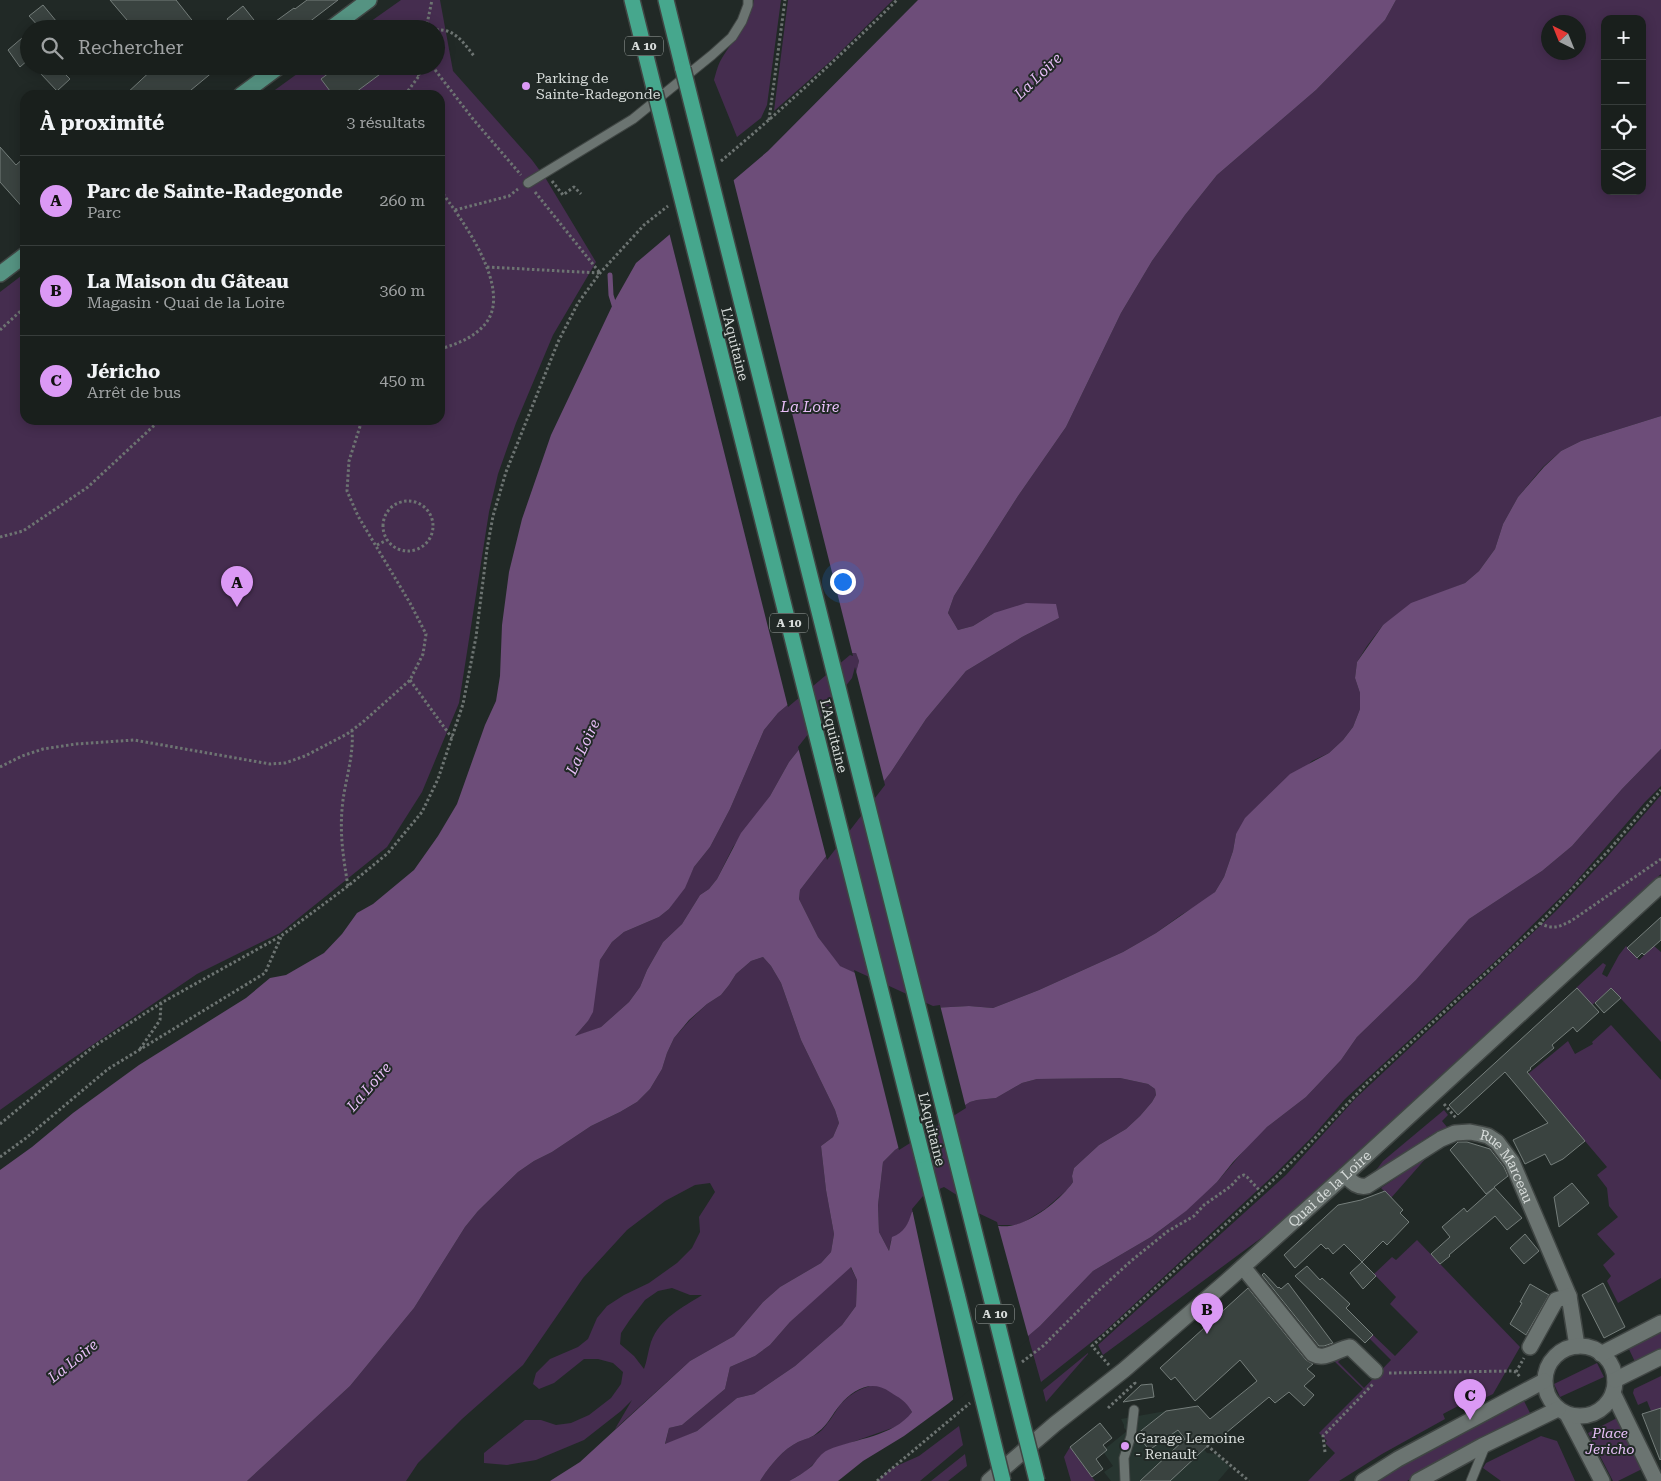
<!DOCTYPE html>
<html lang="fr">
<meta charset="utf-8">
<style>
:root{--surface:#191f1c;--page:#222725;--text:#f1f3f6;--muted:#9fa2a3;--line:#373d3b;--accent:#db99f5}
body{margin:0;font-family:"Roboto Serif",serif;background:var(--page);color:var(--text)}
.controls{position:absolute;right:15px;top:15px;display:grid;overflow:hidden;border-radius:10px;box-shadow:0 2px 12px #0003}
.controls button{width:45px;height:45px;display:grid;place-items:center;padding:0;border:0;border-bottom:1px solid var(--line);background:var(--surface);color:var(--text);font:25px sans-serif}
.compass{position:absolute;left:1541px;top:15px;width:45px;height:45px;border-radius:50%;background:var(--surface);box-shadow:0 2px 12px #0003;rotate:317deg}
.you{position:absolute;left:842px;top:581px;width:18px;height:18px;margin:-12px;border:4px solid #fff;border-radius:50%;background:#1a73e8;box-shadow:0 0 0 8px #1a73e833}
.badge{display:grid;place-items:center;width:32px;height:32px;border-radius:50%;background:var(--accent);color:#111;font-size:16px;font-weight:700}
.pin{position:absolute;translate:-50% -41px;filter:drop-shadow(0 1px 2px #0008)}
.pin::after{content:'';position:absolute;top:26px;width:18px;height:15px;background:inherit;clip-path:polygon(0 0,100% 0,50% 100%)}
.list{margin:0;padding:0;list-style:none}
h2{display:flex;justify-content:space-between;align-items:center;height:65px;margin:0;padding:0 20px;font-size:21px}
h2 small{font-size:16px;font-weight:400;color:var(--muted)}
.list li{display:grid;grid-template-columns:32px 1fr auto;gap:15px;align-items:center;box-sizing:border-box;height:90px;padding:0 20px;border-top:1px solid var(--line)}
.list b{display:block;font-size:19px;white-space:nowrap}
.list p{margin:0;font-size:16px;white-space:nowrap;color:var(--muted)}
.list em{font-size:16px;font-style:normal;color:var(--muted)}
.icon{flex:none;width:28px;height:28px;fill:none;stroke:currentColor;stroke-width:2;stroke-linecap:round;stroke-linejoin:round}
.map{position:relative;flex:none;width:1661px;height:1481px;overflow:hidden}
.search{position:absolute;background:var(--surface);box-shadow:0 2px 12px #0003;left:20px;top:20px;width:425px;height:55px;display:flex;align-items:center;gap:12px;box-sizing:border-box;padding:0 18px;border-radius:28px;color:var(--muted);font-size:19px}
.panel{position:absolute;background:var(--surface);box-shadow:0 2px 12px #0003;left:20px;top:90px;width:425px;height:335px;border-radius:15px}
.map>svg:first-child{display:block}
</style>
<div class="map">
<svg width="1661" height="1481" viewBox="0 0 1661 1481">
<rect width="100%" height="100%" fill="#212926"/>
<path fill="#273530" d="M1166,1411L1170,1416L1173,1413L1207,1453L1216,1454L1230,1467L1218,1481H1111L1104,1472L1113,1466L1104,1453L1107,1450L1106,1448L1127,1431L1124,1428V1425L1121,1419Z"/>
<path fill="#452d4f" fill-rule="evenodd" d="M401,0H440L453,71L532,160L546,179L596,262L553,335L516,423L498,474L489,512L459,703L422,792L387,847L280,933L197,974L66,1063L0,1110V292L25,273V420H440V95H268L308,66H436V29H360Z
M754,0H781L767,105L761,118L737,137L714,80C716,73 718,64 722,58C735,37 748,26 754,0Z
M788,0H893L833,59L774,111Z
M1396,0H1661V416L1581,441L1561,451L1543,467L1518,497L1503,524L1495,549L1479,571L1465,583L1440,593L1383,625L1367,646L1357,662L1355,678L1360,693V709L1353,727L1343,740L1329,753L1312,761L1236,834L1233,851L1224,877L1215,892L1203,902L1181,915L1156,933L1123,952L1039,990L993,1008L969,1006L932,1008L839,966L818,937L799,899L800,890L891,772L926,719L966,671L1022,637L1059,618L994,613L973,626L958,630L948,613L954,596L1018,496L1066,427L1121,313L1152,261L1185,215L1217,175L1316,90L1385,20ZM1605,19H1642V191H1605ZM1548,22H1578V52H1548Z
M849,653H856L859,661L854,680L789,762L770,796L733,847L717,879L709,889L700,895L682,924L663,942L647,970L640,987L629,1002L601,1027L574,1037L588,1021L600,960L612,942L624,932L659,917L669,909L684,888L694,867L710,847L730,809L764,730L778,713Z
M1661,749V786L1645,802L1572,886L1503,954L1345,1099L1313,1136L1275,1174L1103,1333L1041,1382L1028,1336L1040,1326L1093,1271L1151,1237L1170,1223L1217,1182L1252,1141L1267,1127L1306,1097L1341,1060L1357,1037L1416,980L1469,919L1542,871L1572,846L1622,789Z
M1661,795V874L1272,1230L1103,1355L1098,1345L1286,1175L1356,1098L1555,912L1607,857Z
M1626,946L1639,960L1654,946L1661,952V1042L1611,988L1592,1005L1576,988L1603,963L1606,965L1602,974L1607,977L1619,955Z
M763,957L771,966L781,983L801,1040L835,1110L839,1123L833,1137L821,1146L826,1190L834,1234L831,1252L821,1263L780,1287L763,1302L734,1336L690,1361L615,1429L632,1400L621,1411L584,1440L536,1460L507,1465L484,1463V1453L525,1420H541L556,1425L571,1423L589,1415L611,1398L621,1384L623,1372L613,1363L598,1359H584L554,1383L539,1389L533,1384L536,1373L550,1359L578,1347L588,1339L597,1318L607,1306L624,1295L649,1283L677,1263L692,1248L700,1232L699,1217L715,1192L710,1183L695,1185L665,1201L627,1230L583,1278L523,1365L462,1419L418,1463L406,1481H247L350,1386L414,1308L465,1227L478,1211L518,1172L534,1161L552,1152L591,1126L620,1112L637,1102L650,1089L662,1069L667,1053L674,1038L690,1020L707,1004L721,995L729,985L736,974L751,961ZM672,1288L690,1295H702C682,1308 660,1318 651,1342C648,1351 647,1361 644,1369L634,1356L620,1344L621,1333L629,1321L645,1300L658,1291Z
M1611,1025L1661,1080V1278L1618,1303L1607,1281L1611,1276L1603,1265L1615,1254L1597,1234L1618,1217L1609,1206L1607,1188L1597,1175L1607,1167L1528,1074L1568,1041L1575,1054L1593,1044L1592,1042Z
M1120,1078L1148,1084L1155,1089L1156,1095L1152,1102L1140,1116L1126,1129L1099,1145L1074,1168L1072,1176L1073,1182L1067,1190L1045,1209L1024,1222L1016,1225H997L913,1212L908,1223L902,1233L891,1240L889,1251L879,1232L878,1205L883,1162L895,1150L970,1102L977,1100L996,1098L1022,1083L1037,1079Z
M1444,1110L1448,1115L1442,1121L1447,1127L1446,1128L1429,1136L1371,1177L1383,1161Z
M1427,1157L1391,1198L1381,1188Z
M1417,1240L1520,1347L1493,1394L1462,1409L1460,1405L1443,1414L1445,1419L1382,1454L1339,1481H1308L1335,1453L1325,1443L1327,1441L1319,1433L1363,1389L1332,1359L1348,1353L1338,1362L1364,1388L1391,1360L1368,1337L1371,1333L1395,1356L1418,1332L1390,1304L1396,1297L1374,1274L1392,1257L1396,1260Z
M850,1266L857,1280L856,1306L842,1325L795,1366L754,1394L737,1398L697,1431L665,1445L669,1428L682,1425L725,1389L730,1367L755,1356L770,1345L790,1322Z
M1661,1327V1351L1636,1364L1627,1345Z
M1088,1353V1354L1046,1402L1043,1390Z
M1597,1363L1604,1377L1560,1397L1554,1384Z
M1661,1376V1408L1651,1411L1647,1401L1638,1405L1633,1393L1634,1389Z
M873,1385L883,1387L905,1400L912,1412L907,1419L895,1427L827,1451L805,1472L789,1481H760C769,1467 782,1450 798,1442C807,1438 813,1438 822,1430C828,1423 833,1416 838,1408C846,1396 859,1389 873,1385Z
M1522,1397L1532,1417L1427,1469L1407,1481H1368Z
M1617,1418L1642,1469L1618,1481H1613L1588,1433Z
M959,1426L963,1445L920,1481H877L892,1468L919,1456Z
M1541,1436L1557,1441L1575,1481H1501L1483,1468L1486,1463Z
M1070,1447L1092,1477L1095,1481H1071L1064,1457Z
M965,1454L967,1466L948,1481H931Z"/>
<path fill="#6d4d79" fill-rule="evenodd" d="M918,0H1396L1385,20L1316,90L1217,175L1185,215L1152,261L1121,313L1066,427L1018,496L954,596L948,613L958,630L973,626L994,613L1026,603L1056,604L1059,618L1022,637L966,671L926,719L891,772L800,890L799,899L818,937L840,966L932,1008L969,1006L993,1008L1039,990L1123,952L1156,933L1215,892L1224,877L1233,851L1236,834L1245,818L1290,774L1329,753L1343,740L1353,727L1360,709V693L1355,678L1357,662L1383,625L1411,603L1465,583L1479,571L1495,549L1503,524L1518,497L1544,467L1561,451L1581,441L1661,416V749L1622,789L1572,846L1542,871L1469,919L1416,980L1357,1037L1341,1060L1306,1097L1267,1127L1233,1162L1217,1182L1186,1211L1151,1237L1093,1271L1040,1326L949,1403L904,1436L863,1461L838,1481H789C797,1477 805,1472 812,1466C817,1460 821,1453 828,1450C856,1438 893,1437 912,1412C905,1400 901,1399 890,1392C872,1379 853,1389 840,1405C832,1414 828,1425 818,1432C812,1438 805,1439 798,1442C782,1450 769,1467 760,1481H550L580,1462L690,1361L734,1336L763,1302L780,1287L821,1263L831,1252L834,1234L826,1190L821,1146L833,1137L839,1123L835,1110L801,1040L781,983L771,966L763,957L751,961L736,974L729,985L721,995L707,1004L689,1020L674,1038L667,1053L662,1069L650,1089L637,1102L620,1112L591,1126L552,1152L534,1161L518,1172L478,1211L465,1227L414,1308L350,1386L247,1481H0V1170L32,1147L73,1113L139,1065L246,998L270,978L286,975L324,953L342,934L357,913L373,904L414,870L438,836L457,804L485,725L496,701L500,676L502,625L509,572L522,519L551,435L614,302L636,263L768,151ZM849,653H856L859,661L854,680L789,762L770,796L741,833L717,879L709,889L700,895L682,924L663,942L647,970L640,987L629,1002L601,1027L575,1036L588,1021L593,1012L600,960L612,942L624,932L659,917L669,909L685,888L694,867L710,847L730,809L764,730L778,713ZM1120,1078L1148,1084L1155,1089L1156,1095L1152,1102L1140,1116L1126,1129L1099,1145L1074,1168L1072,1176L1073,1182C1060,1201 1024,1230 999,1226C989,1224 981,1215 971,1213C952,1210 931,1212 912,1212C908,1224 904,1233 892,1237L889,1251L879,1232L878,1205L883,1162L895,1150L970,1102L977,1100L996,1098L1022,1083L1037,1079ZM851,1267L857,1280L856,1306L842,1325L795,1366L754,1394L737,1398L697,1431L665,1444L669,1428L682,1425L725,1389L730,1367L755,1356L770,1345L790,1322Z"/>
<path fill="#212926" d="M733,178L853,656L850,655L788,707L669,232Z
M855,667L885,785L827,860L798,747L852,678Z
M854,970L933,1006L940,1005L966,1108L899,1150Z
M944,1187L960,1197L974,1211L997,1222L1029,1339L954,1403L912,1209L923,1196Z"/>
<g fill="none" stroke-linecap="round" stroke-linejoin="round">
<path stroke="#6d4d79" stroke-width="5" d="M610,275L611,295L615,308"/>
</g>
<path fill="#3a4340" stroke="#757e7b" d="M110,0H176L199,29H117L127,20Z
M307,0H338L300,29H265L294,8L295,9Z
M43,5L61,27L41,29L29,16Z
M243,6L261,29H235L227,19Z
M29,32V59L20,67L8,50Z
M49,66H57L70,79L57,91L41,74Z
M156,66H220L185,95H125Z
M338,66H391L352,95H333L321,79Z
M0,147L16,165L25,157V210L0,182Z
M1661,917V940L1644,955L1642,953L1637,958L1627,948Z
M1577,988L1599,1012L1577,1032L1573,1027L1552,1045L1554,1048L1530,1068L1531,1069L1527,1072L1585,1141L1563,1159L1551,1165L1545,1154L1525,1164L1513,1140L1548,1123L1505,1072L1458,1115L1449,1105Z
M1611,988L1621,998L1604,1013L1595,1003Z
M1458,1142H1467L1490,1149L1504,1167L1508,1176L1494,1187L1522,1218L1507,1230L1495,1216L1449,1255L1450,1256L1440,1264L1431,1254L1450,1237L1442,1227L1464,1208L1467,1212L1494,1188L1486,1194L1450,1150Z
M1572,1183L1589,1203L1559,1227L1554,1197Z
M1385,1191L1403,1210L1400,1213L1409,1222L1387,1245L1383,1241L1362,1262L1376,1276L1363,1289L1350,1273L1362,1262L1344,1244L1333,1254L1328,1248L1326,1249L1321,1244L1295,1268L1284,1255L1338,1205L1361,1200Z
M1525,1234L1539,1251L1524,1264L1510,1248Z
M1307,1266L1320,1280L1322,1278L1350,1304L1346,1308L1373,1335L1365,1343L1295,1276Z
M1264,1273L1278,1288L1279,1287L1281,1289L1288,1283L1333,1343L1324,1346H1319L1262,1275Z
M1603,1283L1625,1327L1604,1338L1582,1295Z
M1530,1284L1549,1295L1526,1335L1510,1324L1522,1303L1520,1302Z
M1248,1288L1306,1360L1313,1364L1307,1369L1315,1376L1304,1386L1314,1395L1304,1406L1289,1392L1275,1403L1269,1397L1214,1443L1213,1441L1170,1481H1140L1185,1439L1178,1430L1149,1450L1137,1434L1166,1411L1198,1406L1210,1419L1257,1381L1240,1360L1195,1401L1175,1377L1171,1380L1160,1368Z
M1152,1384L1154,1397L1123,1402L1141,1385Z
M1661,1408V1459L1660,1460L1642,1414Z
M1100,1423L1112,1438L1103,1445L1107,1450L1096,1459L1103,1469L1092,1477L1070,1447Z"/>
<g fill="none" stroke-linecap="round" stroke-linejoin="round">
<g stroke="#404644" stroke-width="11">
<path id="lane" d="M528,183L633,119L712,55L732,37L742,21L748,5V0
M1125,1481L1124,1458L1131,1436L1134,1410
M1471,1481L1486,1444"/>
</g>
<g stroke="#404644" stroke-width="18">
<g id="street">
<path id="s1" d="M1345,1175C1352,1182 1357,1188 1367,1186L1441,1139L1455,1133L1470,1132L1480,1134L1488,1136L1497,1142L1512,1162L1569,1296L1577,1346"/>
<path d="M1243,1267L1313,1354C1325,1361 1337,1349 1350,1347L1375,1371"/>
<path d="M1530,1347L1556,1300L1569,1296"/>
<path d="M1613,1393L1656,1481"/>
<path d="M1567,1414L1602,1481"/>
</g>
</g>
<g stroke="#404644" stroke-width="18">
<g id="secondary">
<circle cx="1580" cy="1381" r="35"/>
<path d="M1601,1354L1661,1323"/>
<path d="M1615,1380L1661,1357"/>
<path id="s2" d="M989,1481L1055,1424L1124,1370L1227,1281L1345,1175L1661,885"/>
<path d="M1363,1481L1398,1459L1544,1381"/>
<path d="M1418,1481L1482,1446L1558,1409"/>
</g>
</g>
<g stroke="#404644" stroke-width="18">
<path id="primary" d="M330,29L369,0
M241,95L280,66
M0,274L25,255"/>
</g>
<g stroke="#404644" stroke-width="18">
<path id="highway" d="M632,0L655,92
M666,0L683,69
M922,1155L958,1298"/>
</g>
<path stroke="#6d7472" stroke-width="3" stroke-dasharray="2.5 2.5" stroke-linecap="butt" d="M426,29L432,0
M436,30C454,28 464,43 474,56
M413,66L419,76
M432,66L473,119L521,175
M405,95L419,76L421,66
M769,120L785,0
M721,161C782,110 840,56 897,0
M552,181L563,195L574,187L581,194
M440,190C461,218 513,288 486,323C474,338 457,344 440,349
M535,192L600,273
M455,210L509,196L518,189
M487,267L599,273
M0,330L25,307
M383 526a25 25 0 1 1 50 0a25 25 0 1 1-50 0Z
M0,537L23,531L88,487L160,420
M377,545L387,540
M410,680L452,738
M0,767L22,756L43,749L76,744L134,740L270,764L285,763L305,756L347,734L363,722L410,680L423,654L426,634L410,603L358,516L347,491L349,461L362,420
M348,886C343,856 339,831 343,800C346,778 354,754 352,731
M1540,923C1552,930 1559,927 1571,921L1661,859
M140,1049L160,1020L161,1004
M1444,1104L1456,1118
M0,1124L93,1047L161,1003L281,936L348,886L388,853L422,812L438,779L463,704L476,637L487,549L493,516L506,472L558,342L578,303L600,273L644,225L668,206
M0,1157L26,1138L108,1069L265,973L281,937
M1022,1362L1043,1346L1097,1292L1131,1261L1168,1231L1194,1216L1204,1205L1231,1186L1239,1177L1244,1175L1247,1177L1261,1192
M1109,1365L1092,1346L1261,1192L1300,1154L1367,1083L1540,923L1609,850L1661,790
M1516,1372L1524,1358
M1389,1373L1512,1371L1516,1372L1520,1377
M1108,1408L1135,1383L1133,1381
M1203,1442L1249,1481
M1325,1452L1323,1436L1373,1384
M877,1481L970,1403"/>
<use href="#lane" stroke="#6b7471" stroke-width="9"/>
<use href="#street" stroke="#6b7471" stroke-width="15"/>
<use href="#secondary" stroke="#6b7471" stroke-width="15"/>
<use href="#primary" stroke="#559382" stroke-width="15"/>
<use href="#highway" stroke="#46a78d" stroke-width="15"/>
<g stroke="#404644" stroke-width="18" stroke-linecap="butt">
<path id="highway-bridge" d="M683,69L1037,1481
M655,92L922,1155
M958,1298L1003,1481"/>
</g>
<use href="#highway-bridge" stroke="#46a78d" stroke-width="15"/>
</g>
<g fill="#db99f5" stroke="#212926" stroke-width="2">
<circle cx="526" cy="86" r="5"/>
<circle cx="1125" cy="1446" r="5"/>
</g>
<g text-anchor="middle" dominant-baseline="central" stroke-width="4" stroke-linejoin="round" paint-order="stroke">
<g fill="#212926" stroke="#a0a6a3" stroke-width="1">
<rect x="625" y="36.5" width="38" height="19" rx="4"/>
<rect x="770" y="613.5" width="38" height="19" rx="4"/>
<rect x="976" y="1304.5" width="38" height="19" rx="4"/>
</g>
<g font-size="12" font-weight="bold" fill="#d6dbd9">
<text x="644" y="46">A 10</text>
<text x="789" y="623">A 10</text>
<text x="995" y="1314">A 10</text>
</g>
<g font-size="14" fill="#d6dbd9" stroke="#212926" text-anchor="start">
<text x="536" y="78">Parking de<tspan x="536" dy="16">Sainte-Radegonde</tspan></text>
<text x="1135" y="1438">Garage Lemoine<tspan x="1135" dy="16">- Renault</tspan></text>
</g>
<g font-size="14" fill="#d6dbd9" stroke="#212926">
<text transform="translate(735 344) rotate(76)">L'Aquitaine</text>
<text transform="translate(834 736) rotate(76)">L'Aquitaine</text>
<text transform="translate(932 1129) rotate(76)">L'Aquitaine</text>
<text stroke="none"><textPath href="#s1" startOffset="198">Rue Marceau</textPath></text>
<text stroke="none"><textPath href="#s2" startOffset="449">Quai de la Loire</textPath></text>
</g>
<g font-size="14" font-style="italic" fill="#e8c0f9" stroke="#212926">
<text x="1610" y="1433">Place<tspan x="1610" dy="16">Jericho</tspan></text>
</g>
<g font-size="15" font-style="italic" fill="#e8bff8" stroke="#212926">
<text transform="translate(1038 76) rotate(-44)">La Loire</text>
<text x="810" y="407">La Loire</text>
<text transform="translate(583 747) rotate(-65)">La Loire</text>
<text transform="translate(369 1087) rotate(-49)">La Loire</text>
<text transform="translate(73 1361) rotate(-39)">La Loire</text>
</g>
</g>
</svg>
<div class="controls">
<button>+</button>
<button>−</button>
<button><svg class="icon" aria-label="locate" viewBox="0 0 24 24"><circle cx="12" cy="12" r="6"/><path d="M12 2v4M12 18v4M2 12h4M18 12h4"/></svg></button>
<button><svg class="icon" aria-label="layers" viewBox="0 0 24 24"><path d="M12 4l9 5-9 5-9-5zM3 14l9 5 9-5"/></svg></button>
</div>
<svg class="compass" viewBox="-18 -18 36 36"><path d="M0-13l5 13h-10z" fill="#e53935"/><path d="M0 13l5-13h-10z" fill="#9fa2a3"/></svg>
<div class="you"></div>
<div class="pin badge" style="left:237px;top:607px">A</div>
<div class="pin badge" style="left:1207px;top:1334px">B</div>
<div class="pin badge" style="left:1470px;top:1420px">C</div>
<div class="search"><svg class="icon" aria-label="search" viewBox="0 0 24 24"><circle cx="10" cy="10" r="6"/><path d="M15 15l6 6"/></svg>Rechercher</div>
<section class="panel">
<h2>À proximité<small>3 résultats</small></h2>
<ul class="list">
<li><span class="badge">A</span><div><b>Parc de Sainte-Radegonde</b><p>Parc</p></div><em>260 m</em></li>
<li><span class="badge">B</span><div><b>La Maison du Gâteau</b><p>Magasin · Quai de la Loire</p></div><em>360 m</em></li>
<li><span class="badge">C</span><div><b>Jéricho</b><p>Arrêt de bus</p></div><em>450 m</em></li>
</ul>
</section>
</div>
